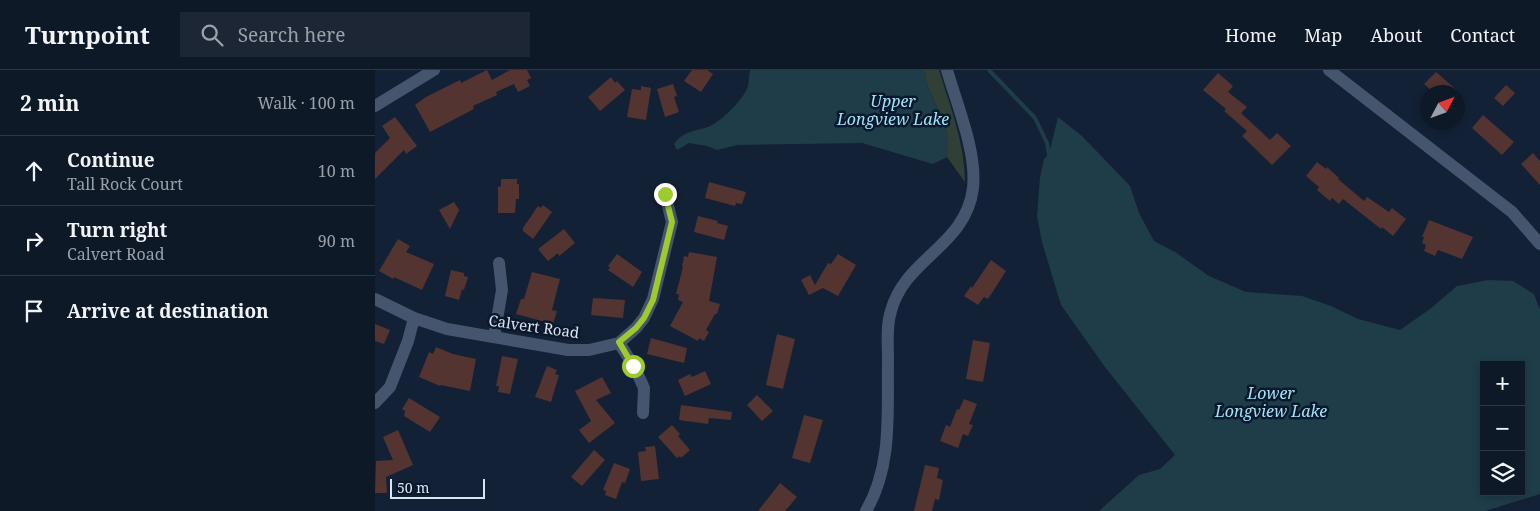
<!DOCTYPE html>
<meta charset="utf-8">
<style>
:root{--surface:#0e1928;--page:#1c2634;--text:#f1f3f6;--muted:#9ba0a8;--line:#2e3845}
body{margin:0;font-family:"Noto Serif",serif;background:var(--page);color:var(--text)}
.controls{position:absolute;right:15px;bottom:15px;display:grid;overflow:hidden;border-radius:0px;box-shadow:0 2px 8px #0003}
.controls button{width:45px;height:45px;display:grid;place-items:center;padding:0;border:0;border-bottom:1px solid var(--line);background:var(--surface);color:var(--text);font:25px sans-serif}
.compass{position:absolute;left:1045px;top:15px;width:45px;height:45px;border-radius:50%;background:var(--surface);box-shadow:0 2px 8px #0003;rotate:49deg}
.scale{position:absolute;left:15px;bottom:12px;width:95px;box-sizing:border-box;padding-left:5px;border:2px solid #dae4f3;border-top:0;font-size:14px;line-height:18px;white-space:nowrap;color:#dae4f3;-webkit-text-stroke:4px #0a182c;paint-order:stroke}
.stop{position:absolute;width:15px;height:15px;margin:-11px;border:4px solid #9eca2f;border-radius:50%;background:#fff}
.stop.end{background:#9eca2f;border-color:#fff;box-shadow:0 1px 5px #0008}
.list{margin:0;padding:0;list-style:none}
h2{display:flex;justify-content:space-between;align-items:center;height:65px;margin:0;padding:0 20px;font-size:21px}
h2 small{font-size:16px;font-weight:400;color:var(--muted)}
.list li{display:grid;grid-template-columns:32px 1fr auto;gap:15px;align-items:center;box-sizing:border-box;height:70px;padding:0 20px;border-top:1px solid var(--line)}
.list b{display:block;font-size:19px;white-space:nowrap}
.list p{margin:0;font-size:16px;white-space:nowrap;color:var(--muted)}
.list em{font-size:16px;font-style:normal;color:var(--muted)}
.icon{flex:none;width:28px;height:28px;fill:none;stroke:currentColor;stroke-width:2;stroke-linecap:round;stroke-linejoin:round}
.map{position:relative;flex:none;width:1165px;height:441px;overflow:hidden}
header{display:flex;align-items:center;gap:30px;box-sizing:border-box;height:70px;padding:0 25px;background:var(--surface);border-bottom:1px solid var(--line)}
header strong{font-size:24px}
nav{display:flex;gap:28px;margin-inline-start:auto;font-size:18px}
.search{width:350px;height:45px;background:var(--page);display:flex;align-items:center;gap:12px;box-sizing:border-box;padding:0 18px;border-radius:0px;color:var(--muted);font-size:19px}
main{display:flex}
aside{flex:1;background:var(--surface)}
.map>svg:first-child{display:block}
</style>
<header>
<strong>Turnpoint</strong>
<div class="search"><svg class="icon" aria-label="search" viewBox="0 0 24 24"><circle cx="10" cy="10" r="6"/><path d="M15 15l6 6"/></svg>Search here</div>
<nav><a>Home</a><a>Map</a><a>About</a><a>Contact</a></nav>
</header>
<main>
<aside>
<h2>2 min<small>Walk · 100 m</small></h2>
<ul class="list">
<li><svg class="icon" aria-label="ahead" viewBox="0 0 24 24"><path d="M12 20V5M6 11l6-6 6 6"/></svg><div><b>Continue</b><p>Tall Rock Court</p></div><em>10 m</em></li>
<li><svg class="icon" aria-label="right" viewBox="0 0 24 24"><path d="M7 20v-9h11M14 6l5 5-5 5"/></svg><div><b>Turn right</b><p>Calvert Road</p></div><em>90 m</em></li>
<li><svg class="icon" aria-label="arrive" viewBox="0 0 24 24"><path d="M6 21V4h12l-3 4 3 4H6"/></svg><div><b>Arrive at destination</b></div></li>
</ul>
</aside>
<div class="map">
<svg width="1165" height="441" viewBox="0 0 1165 441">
<rect width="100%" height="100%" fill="#132136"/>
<path fill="#314036" d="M549,0H564C575,36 590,74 590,112L572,87C572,82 573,76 573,71C571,46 552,26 549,0Z"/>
<path fill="#1e3d48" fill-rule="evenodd" d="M375,0H549C552,26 571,46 573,71C573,76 572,82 572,87L558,94L487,73L362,75L342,80L332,76L314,73L302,80L299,74C307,62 319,61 333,57C346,52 369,29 373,16C374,11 374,5 375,0Z
M683,47L707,66L755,116L764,143L779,171L800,182L834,206L871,222L927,226L956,236L983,249L1025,260L1055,239L1082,216L1113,210L1138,211L1159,224L1165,240V424L1110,441H724L764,405L785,399L800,385L730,297L686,235L667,172L662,146L665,107L669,89L674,84ZM1109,295H1146V422H1109Z"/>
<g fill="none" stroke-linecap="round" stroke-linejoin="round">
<path stroke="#1e3d48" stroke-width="4" d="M614,0L660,48L672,73L674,85L677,88"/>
</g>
<path fill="#533431" d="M112,0L117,10L135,0H152L156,8L152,10L155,16L143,22L139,14L121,22L122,25L98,36L99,39L55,62L40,35L51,27L85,10L86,13Z
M317,0H332L338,4L326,22L309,11Z
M1061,2L1084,22H1058L1049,14Z
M843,3L858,16L853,22L872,37L866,43L895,70L902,63L916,76L897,95L867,66L872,61L849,41L851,39L828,20Z
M236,7L240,13L242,11L250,20L225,41L213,27Z
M298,14L302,26L299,27L304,42L290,47L282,19Z
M1131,15L1140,23L1128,36L1119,28Z
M266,16L276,18L271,50L252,47L257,19L266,20Z
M1108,45L1139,72L1127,85L1097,58Z
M20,47L42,76L31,84L29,80L0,109V83L15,68L7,56Z
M1158,83L1165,91V115L1146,94Z
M942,92L951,99L952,97L964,108L963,109L989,131L992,127L1014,142L1017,138L1031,149L1018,166L1007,157L1006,159L968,129L964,134L957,128L955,131L942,120L944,117L931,106Z
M126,109H142V114H144V129H141L140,143H123V117L126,116Z
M334,112L371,122L367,134L361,133L360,136L330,128Z
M79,132L84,140L75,159L64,140Z
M168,135L177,142L158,169L148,161V158L163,136L166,138Z
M323,146L343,151L342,153L353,156L349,170L319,162Z
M1054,150L1098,167L1087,189L1063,180L1060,186L1049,181L1051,175L1047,173L1049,167H1047Z
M189,159L200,173L184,186L183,183L173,191L163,179Z
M23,169L35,176L31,182L59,194L47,220L19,207L18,209L4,201Z
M314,182L342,187L334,231L345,234L342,244H340L331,260L334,262L329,271L324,268L323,271L295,256L308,232L303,230L304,224H301L308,197H307L309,186L313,187Z
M242,184L267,202L258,217L233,200L235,197L233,196Z
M463,184L481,195L463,226L448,218L434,225L426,210L435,205L440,215L453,193L456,194Z
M616,190L631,201L613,229L609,227L603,235L589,226L596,216L597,218Z
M76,200L89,203V206L93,207L89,220L87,219L84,230L70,226Z
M157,202L185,209L177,240L182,241L178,254L141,244L146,229H149Z
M218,228L250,230L248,248L216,245Z
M0,254L15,260L9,274L0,271Z
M402,264L420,269L408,319L391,315Z
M276,268L312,278L309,293L272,284Z
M598,270L615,273L608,312L591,309Z
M61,277L78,284L101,289L95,321L66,315L65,316L44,307L54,282L58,284Z
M127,286L143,289L135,324L123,322L124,316H121Z
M172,296L182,300L180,304L184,305L176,332L160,327Z
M330,301L336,314L310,326L303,310L315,304L317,307Z
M227,307L236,323L221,330L240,353L214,373L204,360L216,351L200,321Z
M382,325L398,341L387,351L372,335Z
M34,328L65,347L55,362L29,346L30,341L27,339Z
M589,329L602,334L594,354L598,355L593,366L588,364L583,378L565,371L571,355L575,357L582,339L584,340Z
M306,335L357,342L356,350L334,348L333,354L304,350Z
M429,345L448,350L435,393L417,388Z
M297,355L305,364L303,366L315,380L306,388L305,386L302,388L283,367Z
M23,360L38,395L11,407L12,423H0L1,391L18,390L8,367Z
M280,376L284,409L266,411L263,382L271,381L270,377Z
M219,380L230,390L207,416L196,407Z
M239,393L255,399L250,413L247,412L241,429L230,425L231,421L228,420Z
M550,395L564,398L562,408L568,410L564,430L560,429L557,441H539Z
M405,413L422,427L410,441H383Z"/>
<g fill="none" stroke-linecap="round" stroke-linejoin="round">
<path stroke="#45556d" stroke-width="12" d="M954,0L1137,142L1165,174
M0,36L59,0
M0,229L39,248L72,259L193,280H214L244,273L261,258L269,248L278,229L297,152L290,124
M119,267L127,220L124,193
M244,273L259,296L269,318L268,343
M0,333L15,317L33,271L39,248
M491,441C518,395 512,341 513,290C513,274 511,256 516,241C530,188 591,176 598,118C602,82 582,35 572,0"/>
</g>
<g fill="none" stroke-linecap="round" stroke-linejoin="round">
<path stroke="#9eca2f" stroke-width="6" d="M258,296L244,272L261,258L269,248L278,230L297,152L290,124"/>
</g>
<g text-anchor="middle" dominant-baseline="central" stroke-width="5" stroke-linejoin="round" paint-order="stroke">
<g font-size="15" fill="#dae4f3" stroke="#0a182c">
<text transform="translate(159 256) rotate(8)">Calvert Road</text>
</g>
<g font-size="16" font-style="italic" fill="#a2e3f9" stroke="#0a182c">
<text x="518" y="31">Upper<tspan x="518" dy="18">Longview Lake</tspan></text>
<text x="896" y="323">Lower<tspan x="896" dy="18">Longview Lake</tspan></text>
</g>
</g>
</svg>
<div class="controls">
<button>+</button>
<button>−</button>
<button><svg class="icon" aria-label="layers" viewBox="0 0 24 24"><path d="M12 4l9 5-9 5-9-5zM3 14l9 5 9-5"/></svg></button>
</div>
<svg class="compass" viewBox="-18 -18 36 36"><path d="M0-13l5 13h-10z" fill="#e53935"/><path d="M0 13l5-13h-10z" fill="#9ba0a8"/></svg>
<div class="scale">50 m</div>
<div class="stop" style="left:258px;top:296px"></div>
<div class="stop end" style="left:290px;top:124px"></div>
</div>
</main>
